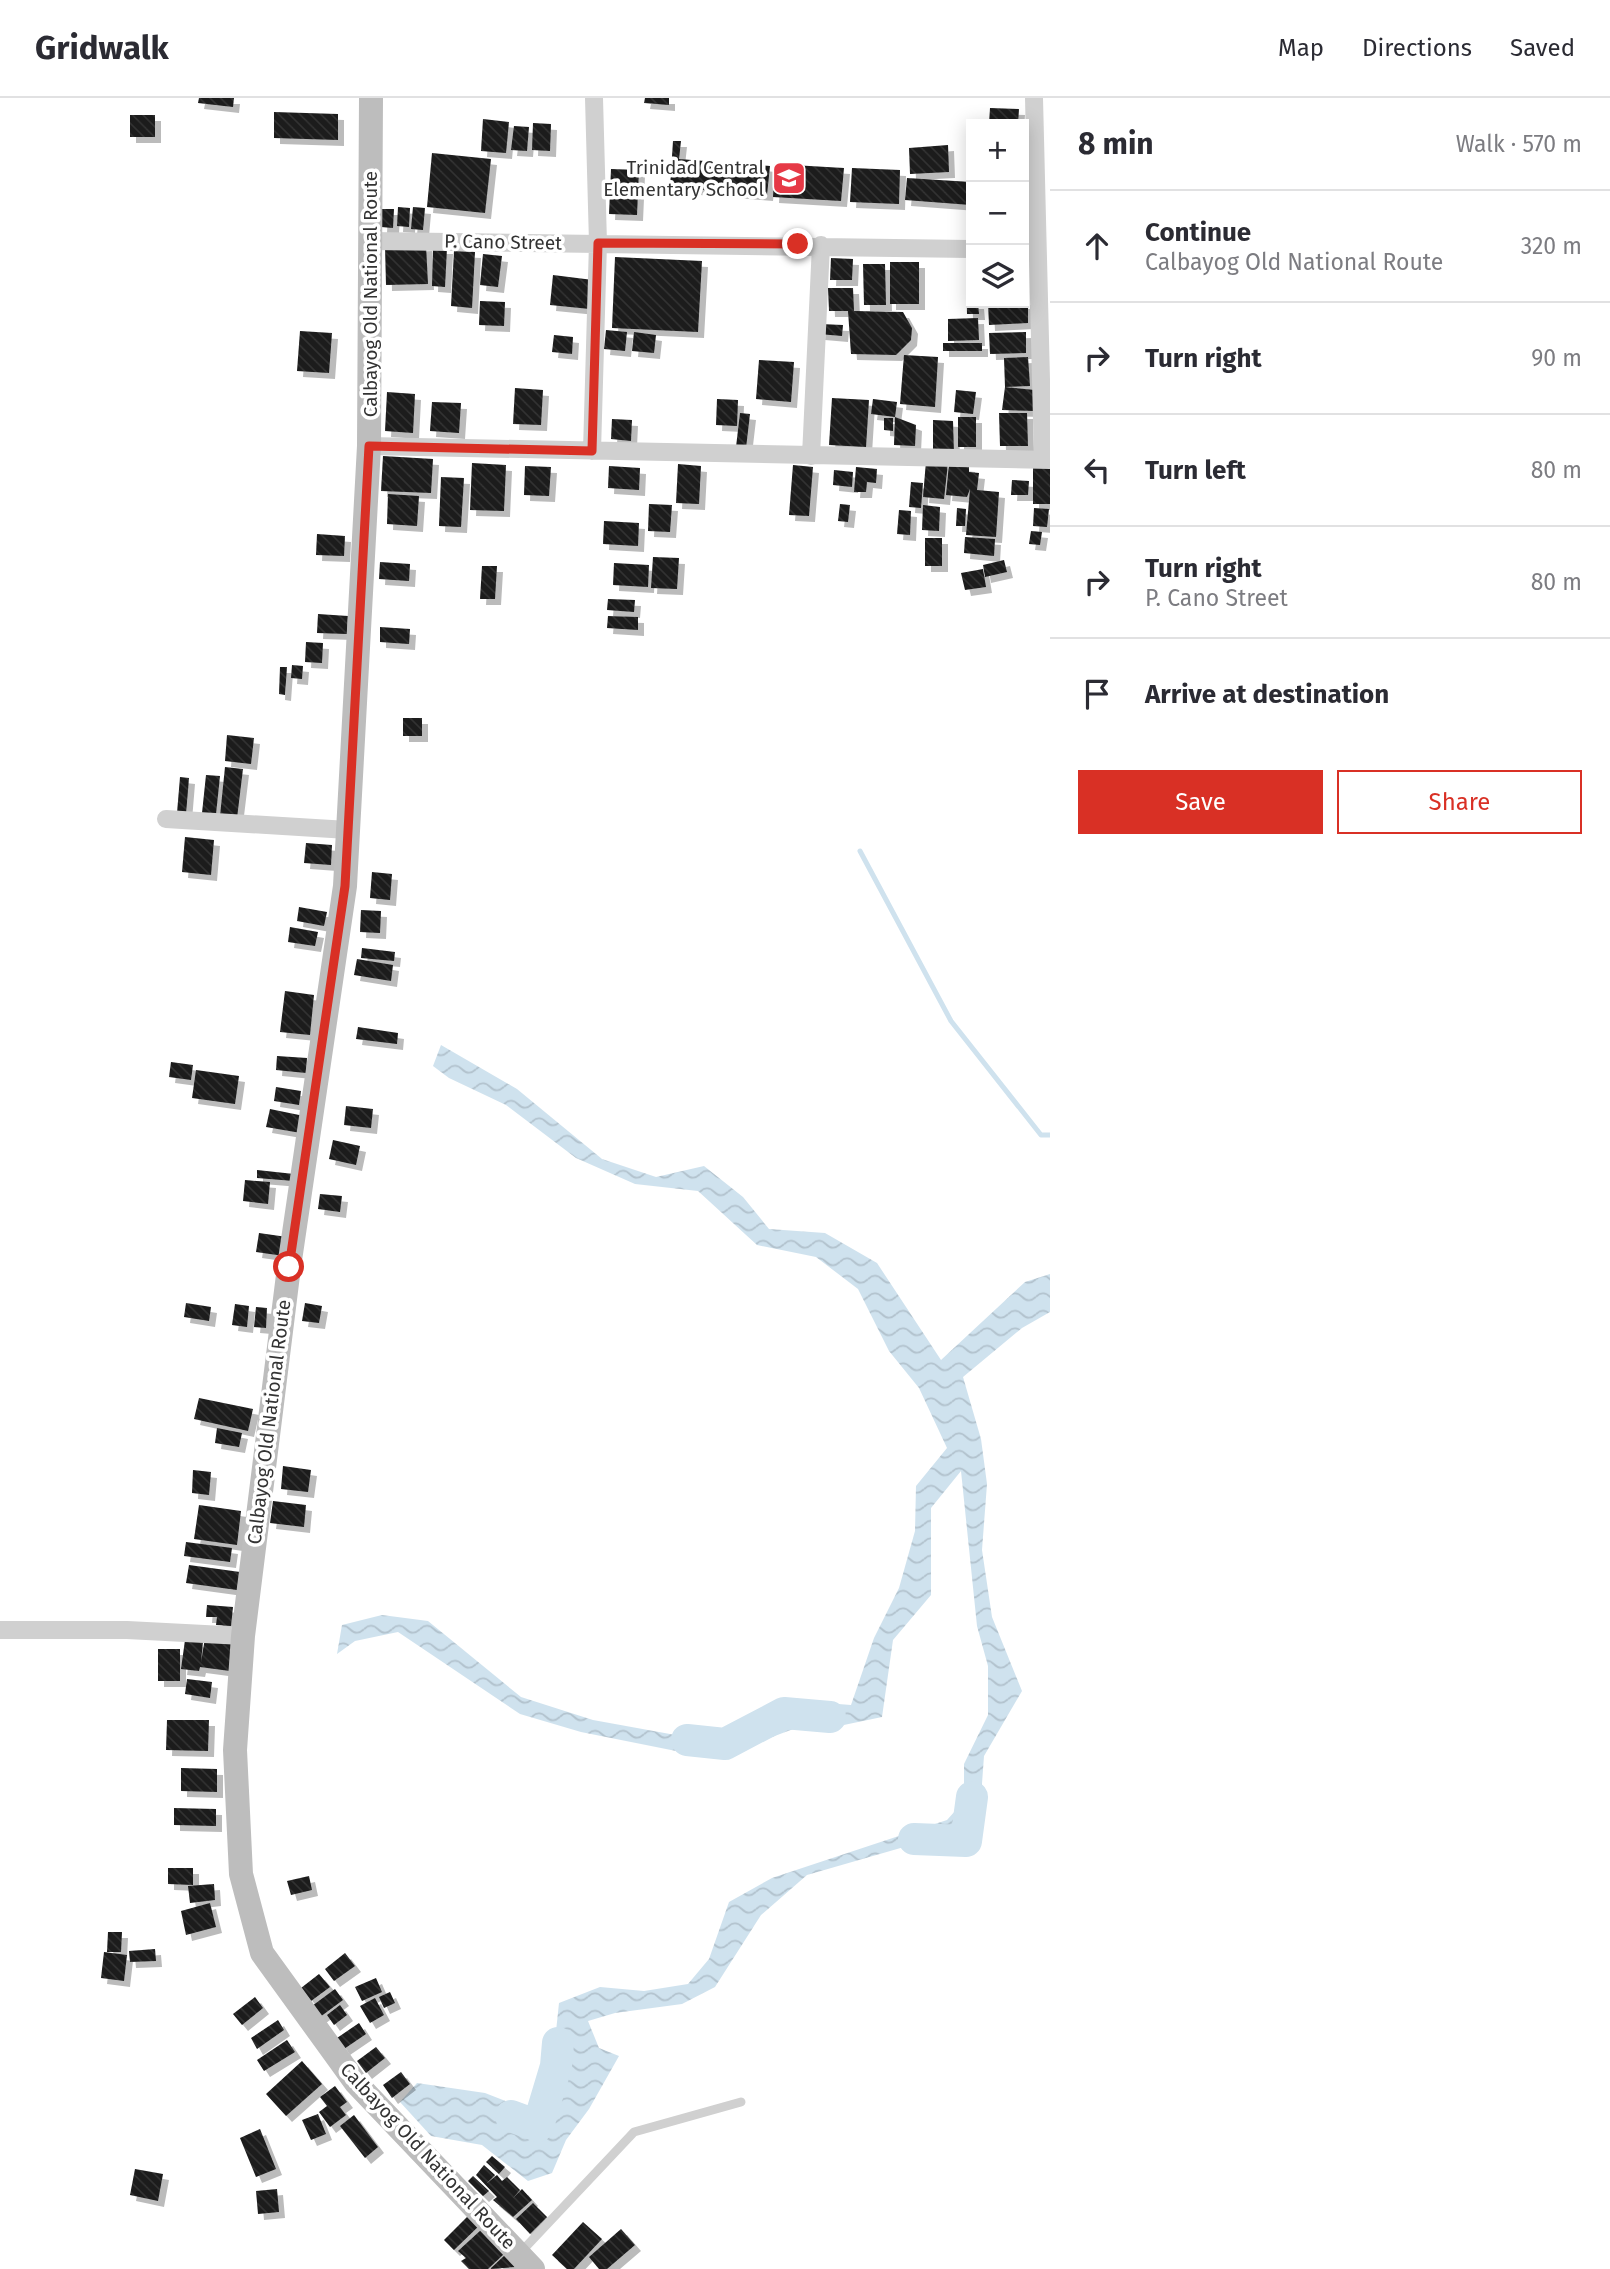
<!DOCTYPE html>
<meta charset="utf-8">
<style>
:root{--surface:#fff;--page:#f7f7f7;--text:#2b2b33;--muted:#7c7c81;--line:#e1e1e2;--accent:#d93025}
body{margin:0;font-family:"Fira Sans",sans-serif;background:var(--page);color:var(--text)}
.controls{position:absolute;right:21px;top:21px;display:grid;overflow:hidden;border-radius:0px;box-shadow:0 4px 18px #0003}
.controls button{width:63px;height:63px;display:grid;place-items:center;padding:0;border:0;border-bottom:2px solid var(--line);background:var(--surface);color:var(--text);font:35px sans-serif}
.stop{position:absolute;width:21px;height:21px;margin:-16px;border:5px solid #d93025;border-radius:50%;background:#fff}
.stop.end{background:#d93025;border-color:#fff;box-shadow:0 2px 7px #0008}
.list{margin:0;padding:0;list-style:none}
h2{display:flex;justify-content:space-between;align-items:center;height:91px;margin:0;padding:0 28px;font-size:30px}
h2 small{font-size:23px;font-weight:400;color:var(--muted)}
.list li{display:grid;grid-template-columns:46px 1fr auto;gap:21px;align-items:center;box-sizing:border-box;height:112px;padding:0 28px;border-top:2px solid var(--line)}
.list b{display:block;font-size:26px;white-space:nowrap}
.list p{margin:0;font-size:23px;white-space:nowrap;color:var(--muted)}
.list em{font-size:23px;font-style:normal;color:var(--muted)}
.actions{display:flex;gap:14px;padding:21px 28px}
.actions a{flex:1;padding:16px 0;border:2px solid var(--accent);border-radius:0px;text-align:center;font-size:24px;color:var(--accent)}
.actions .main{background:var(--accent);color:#fff}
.icon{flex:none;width:38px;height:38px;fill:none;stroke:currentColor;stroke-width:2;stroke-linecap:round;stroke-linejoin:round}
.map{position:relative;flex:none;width:1050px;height:2171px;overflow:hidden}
header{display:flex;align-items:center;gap:42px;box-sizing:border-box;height:98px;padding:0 35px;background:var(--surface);border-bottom:2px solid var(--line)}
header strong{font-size:33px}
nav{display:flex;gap:38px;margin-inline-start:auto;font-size:24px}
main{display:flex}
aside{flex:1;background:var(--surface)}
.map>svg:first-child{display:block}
</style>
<header>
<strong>Gridwalk</strong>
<nav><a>Map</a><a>Directions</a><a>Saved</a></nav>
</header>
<main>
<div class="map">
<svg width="1050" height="2171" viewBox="0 0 1050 2171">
<defs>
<pattern id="water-waves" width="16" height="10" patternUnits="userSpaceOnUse" patternTransform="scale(1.75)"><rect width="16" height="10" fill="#cfe2ee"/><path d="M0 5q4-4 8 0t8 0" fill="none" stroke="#b2c2cd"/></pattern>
<pattern id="building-back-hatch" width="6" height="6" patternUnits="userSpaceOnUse" patternTransform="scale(1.75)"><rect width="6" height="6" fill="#1a1a1a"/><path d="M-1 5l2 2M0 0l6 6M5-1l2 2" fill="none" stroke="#333"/></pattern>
<filter id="shadow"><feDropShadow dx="6" dy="6" stdDeviation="0" flood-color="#0004"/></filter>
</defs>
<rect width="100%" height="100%" fill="#fff"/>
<path fill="url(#water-waves)" d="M441,947L517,991L602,1061L656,1079L704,1068L743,1099L769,1131L825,1135L877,1165L941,1262L1025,1184L1050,1176V1214L1022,1230L963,1279L981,1341L987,1386L982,1452L992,1519L1022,1593L984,1658L980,1713L973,1740L904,1749L807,1777L761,1817L715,1889L682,1906L615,1915L588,1923L599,1950L619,1958L589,2011L566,2042L552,2075L528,2083L482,2047L431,2038L400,2004L417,1985L485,1995L547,2019L559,1905L600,1889L644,1893L688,1886L709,1861L729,1804L772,1780L947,1722L964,1703V1666L988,1617V1568L977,1528L961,1373L931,1410V1497L893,1542L882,1619L839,1628L804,1627L735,1653L681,1654L581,1634L520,1616L398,1534L355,1543L337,1556L342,1527L382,1517L428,1523L521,1599L593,1622L725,1646L813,1604L851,1607L874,1540L899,1490L915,1433L916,1388L947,1350L919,1290L889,1253L858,1191L816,1159L757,1147L698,1093L635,1086L576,1060L506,1007L449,980L433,968Z"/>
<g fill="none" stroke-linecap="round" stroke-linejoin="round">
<path stroke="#cfe2ee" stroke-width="5" d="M860,753L951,923L1041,1037H1050"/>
<path stroke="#cfe2ee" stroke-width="32" d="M687,1642L725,1646L784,1615L830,1619
M914,1741L966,1743L972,1699
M511,2018L538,2028L556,1968L558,1945"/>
</g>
<path fill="url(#building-back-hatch)" filter="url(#shadow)" d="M199,0H234L233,9L198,5Z
M645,0H669V7L644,5Z
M990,10L1019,11L1018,26H989Z
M274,14L338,16V42L274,40Z
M130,17H155V39H130Z
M483,21L509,24L506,55L481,53Z
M533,25L551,26L550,53L532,52Z
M514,28L529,29L527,53L511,52Z
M673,43H681L679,61L770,68L767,97L670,89Z
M948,47L949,74L910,76L909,50Z
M432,55L491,61L485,115L427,109Z
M775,66L844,70L841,103L773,99Z
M852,70L900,72L899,106L850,104Z
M611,71L639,72L637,117L609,116Z
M907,80L971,84V107L905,102Z
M398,109L410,110L409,129L397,128Z
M413,109L425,110L423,132L411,131Z
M382,111H394L393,130L381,129Z
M426,147L428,186L386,187L385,149Z
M433,150H447L445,189L432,188Z
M454,153L475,154L472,210L451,208Z
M483,156L502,158L498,189L480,187Z
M615,159L702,163L698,234L612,230Z
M831,160L853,161L852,182H830Z
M890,164H919V206H890Z
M863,166H885L886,207H864Z
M966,167H971V205H978L979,216H967Z
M553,177L593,182L590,211L550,207Z
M828,190H853L854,213L903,214L912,230L911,242L896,257L851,256L848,213H829Z
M1024,201H1028V225L989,227L988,205H1024Z
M480,203L505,204L504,228L479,227Z
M978,220L979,242L948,243V221Z
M820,226L843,227L842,238L819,236Z
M606,232L627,234L625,253L604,251Z
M300,233L332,235L329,275L297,273Z
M634,234L656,237L654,255L632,253Z
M1026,234V255L990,256L989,235Z
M554,237L573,239L572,256L552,254Z
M943,245H982V253H943Z
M904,257L938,259L935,309L900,306Z
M1028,259L1030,288L1005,289L1004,260Z
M759,262L794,264L791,304L756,301Z
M1005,289L1035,292V313L1002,312Z
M515,290L543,292L541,327L513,326Z
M956,292L976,294L973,316L954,314Z
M387,294L415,296L413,335L385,333Z
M832,300L869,302L866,349L829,347Z
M717,301L738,302L737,328L716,327Z
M873,301L897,304L895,319L871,316Z
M432,304L461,305L459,335L430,333Z
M740,315L750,316L746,350L736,349Z
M999,315H1027L1028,348H1000Z
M895,319L916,327L915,348L894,347Z
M958,319H976V349H958Z
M884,320H893V333L884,332Z
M612,321L632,322L631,343L611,341Z
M933,322L953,323L954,356L933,355Z
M383,358L433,361L431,395L381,393Z
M926,363L948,365L944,401L923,399Z
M472,365L506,367L504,413L470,412Z
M678,366L701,368L699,406L676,405Z
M949,366L969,368V374L979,375L977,392L999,394L996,439L966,437L970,391L967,399L946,397Z
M793,367L813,369L809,418L789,417Z
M525,368L551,369L549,398L524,397Z
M609,368L640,370L639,392L608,390Z
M856,369L877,371L876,385L867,384L866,394H854Z
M1033,369L1050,370V406H1033Z
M834,372L853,374L852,389L833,387Z
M441,379L464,380L461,429L439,428Z
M1012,382L1029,383L1028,397H1011Z
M911,384L923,385L921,410L909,409Z
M388,396L419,398L417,428L387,426Z
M649,406L672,407L670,434L648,433Z
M840,406L850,407L848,424L838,423Z
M923,407L940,409L939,433L922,432Z
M957,410L966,411L965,428H956Z
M1034,410L1049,411L1047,429L1033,428Z
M899,412L911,413L910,437L897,436Z
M604,423L639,425L638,448L603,446Z
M1031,433L1042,434L1040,447L1029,446Z
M317,436L345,438L344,458L316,457Z
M965,439L995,441L994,458L964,455Z
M925,440H942V468H925Z
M653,459L679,460L677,491L651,490Z
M1004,462L1007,474L985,479L983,467Z
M380,464L410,466L409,483L379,481Z
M614,465L649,467L648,489L613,487Z
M482,468H497L495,501H480Z
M983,471L986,489L965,492L961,475Z
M608,501L635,502L634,514L607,512Z
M318,516L348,518L347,536L317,535Z
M608,518L638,519V532L607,530Z
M380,529L410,531L409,546L380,544Z
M306,544L323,545L322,565L305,564Z
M292,567L303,568L302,581L291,580Z
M280,569H287L285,597L279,596Z
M403,620H422V638H403Z
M227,637L254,640L251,666L225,663Z
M225,669L243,671L237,720L220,718Z
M206,677L220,678L216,716L202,715Z
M180,679L189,680L186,716L177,715Z
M185,739L214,742L211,777L182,774Z
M306,745L332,747L331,767L304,765Z
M372,774L392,776L390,802L370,800Z
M299,809L327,814L324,828L297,823Z
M361,812L381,813L380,835L360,834Z
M290,829L318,834L315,848L288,844Z
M362,850L395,854L394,863L361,860Z
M357,861L393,867L391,883L354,877Z
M285,893L314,897L310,937L280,934Z
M358,929L398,935L397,946L356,941Z
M277,958L307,960L306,975L276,972Z
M171,964L193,967L191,982L169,979Z
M196,972L239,978L235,1006L192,1000Z
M276,989L301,993L299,1007L274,1003Z
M346,1008L373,1011L371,1030L344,1027Z
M270,1011L304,1018L301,1035L266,1029Z
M333,1042L360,1048L356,1067L329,1061Z
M257,1072L294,1076V1083L257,1080Z
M245,1082L270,1084L268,1106L243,1103Z
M320,1096L342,1098L340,1114L318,1111Z
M259,1135L287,1139L284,1158L256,1154Z
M186,1205L211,1209L209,1223L184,1219Z
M305,1205L322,1208L319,1225L302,1223Z
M235,1206L249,1208L247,1229L232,1227Z
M256,1209L267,1210L266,1230L254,1229Z
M199,1300L253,1311L248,1333L194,1321Z
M217,1330L242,1335L239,1349L215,1345Z
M283,1368L311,1372L308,1394L281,1391Z
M193,1372L211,1374L209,1397L192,1395Z
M273,1403L306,1407L304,1429L270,1425Z
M199,1407L241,1413L237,1447L194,1441Z
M186,1444L232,1450L230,1464L184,1458Z
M189,1467L240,1474L237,1492L186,1485Z
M207,1507L233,1509L231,1528L216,1527L217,1519H206Z
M205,1540L234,1544L230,1573L200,1569L199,1573L181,1571L185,1542L203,1544L201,1564Z
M158,1551H180V1583H158Z
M187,1581L212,1584L210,1600L185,1596Z
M167,1622H209L208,1653L166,1652Z
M181,1670L217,1671V1694L181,1693Z
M174,1710L216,1711V1728L174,1727Z
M168,1770H193V1787L168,1786Z
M309,1778L312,1792L291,1797L287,1783Z
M214,1786L215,1802L190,1805L188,1788Z
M210,1805L216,1829L186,1837L181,1813Z
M108,1834H122L121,1854H107Z
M155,1851L156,1863L130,1864L129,1853Z
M104,1854L127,1857L124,1883L101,1880Z
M345,1855L355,1868L334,1883L325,1871Z
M319,1876L330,1889L311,1903L301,1890Z
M376,1880L382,1894L362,1903L355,1889Z
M335,1891L343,1902L320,1919L312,1908Z
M390,1894L395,1905L384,1910L379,1899Z
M255,1899L263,1910L242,1927L233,1916Z
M375,1900L384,1917L370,1925L360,1908Z
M340,1907L347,1917L334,1927L327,1917Z
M278,1922L284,1932L257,1951L251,1940Z
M359,1925L366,1936L344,1951L337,1940Z
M287,1942L295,1954L264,1973L257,1962Z
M376,1949L385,1960L366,1975L357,1963Z
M302,1963L322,1986L286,2018L266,1996Z
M401,1974L410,1986L392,2000L383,1987Z
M335,1988L347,2004L340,2009L346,2017L330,2029L319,2014L327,2008L320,1999Z
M318,2016L326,2036L311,2042L302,2022Z
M354,2017L378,2049L365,2060L340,2028Z
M260,2031L276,2071L256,2079L240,2040Z
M492,2058L505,2069L499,2076L486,2064Z
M484,2067L495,2077L486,2086L497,2077L502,2083L507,2079L520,2092L513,2100L522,2091L532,2102L513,2119L493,2102L497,2099L476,2077Z
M135,2071L163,2076L158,2103L130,2097Z
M473,2078L489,2093L483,2098L468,2083Z
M277,2091L279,2114L258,2116L256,2093Z
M533,2105L547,2119L530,2136L516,2121Z
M472,2114L482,2125L454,2152L444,2142Z
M583,2124L602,2141L574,2171H567L552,2157Z
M621,2131L635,2147L607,2171H599L589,2159Z
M481,2132L504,2156L488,2171H469L461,2163L466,2160L458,2153Z
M505,2157L515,2169L490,2171Z"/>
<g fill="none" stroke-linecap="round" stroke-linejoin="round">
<path stroke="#d0d0d0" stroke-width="9" d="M520,2155L634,2034L741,2004"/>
<path stroke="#d0d0d0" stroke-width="18" d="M1034,0L1043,362
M370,143L971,151
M369,348L1050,362
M592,353L598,145L594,0
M811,358L821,147
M166,721L348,732
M0,1532H127L243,1538"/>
<path stroke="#bdbdbd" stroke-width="24" d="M371,0L369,348L345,788L289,1169L243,1538L235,1652L241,1776L262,1855L356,1985L533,2171"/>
</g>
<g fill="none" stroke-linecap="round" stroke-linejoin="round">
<path stroke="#d93025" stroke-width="9" d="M289,1169L345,788L369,348L592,353L598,145L798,146"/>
</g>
<defs>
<g id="school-square" transform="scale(1.75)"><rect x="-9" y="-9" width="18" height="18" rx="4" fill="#e63946" stroke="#fff"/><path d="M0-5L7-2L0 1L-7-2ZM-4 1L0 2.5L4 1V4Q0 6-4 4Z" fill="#fff"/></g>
</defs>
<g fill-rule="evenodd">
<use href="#school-square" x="789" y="80"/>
</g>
<g text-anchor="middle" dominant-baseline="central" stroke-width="7" stroke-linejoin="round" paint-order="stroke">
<g font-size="19" fill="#333" stroke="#fff" text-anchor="end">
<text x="764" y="69">Trinidad Central<tspan x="764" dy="22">Elementary School</tspan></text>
</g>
<g font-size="19" fill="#333" stroke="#fff">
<text transform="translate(503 144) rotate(1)">P. Cano Street</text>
<text transform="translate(370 196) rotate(-90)">Calbayog Old National Route</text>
<text transform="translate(269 1324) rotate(-83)">Calbayog Old National Route</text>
<text transform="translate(428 2058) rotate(47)">Calbayog Old National Route</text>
</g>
</g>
</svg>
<div class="controls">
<button>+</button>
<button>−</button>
<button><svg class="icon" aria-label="layers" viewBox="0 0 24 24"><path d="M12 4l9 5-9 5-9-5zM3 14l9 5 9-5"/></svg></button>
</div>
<div class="stop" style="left:289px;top:1169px"></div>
<div class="stop end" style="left:798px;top:146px"></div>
</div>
<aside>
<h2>8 min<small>Walk · 570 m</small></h2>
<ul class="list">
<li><svg class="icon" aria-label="ahead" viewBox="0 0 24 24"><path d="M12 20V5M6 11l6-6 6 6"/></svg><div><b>Continue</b><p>Calbayog Old National Route</p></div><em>320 m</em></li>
<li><svg class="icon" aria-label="right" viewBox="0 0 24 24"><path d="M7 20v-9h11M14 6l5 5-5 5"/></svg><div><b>Turn right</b></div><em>90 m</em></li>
<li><svg class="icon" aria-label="left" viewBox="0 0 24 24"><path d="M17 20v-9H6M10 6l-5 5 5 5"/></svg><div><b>Turn left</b></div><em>80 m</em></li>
<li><svg class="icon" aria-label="right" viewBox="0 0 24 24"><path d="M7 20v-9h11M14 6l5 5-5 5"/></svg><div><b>Turn right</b><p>P. Cano Street</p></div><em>80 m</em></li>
<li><svg class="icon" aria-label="arrive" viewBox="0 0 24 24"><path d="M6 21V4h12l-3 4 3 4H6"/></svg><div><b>Arrive at destination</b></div></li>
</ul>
<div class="actions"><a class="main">Save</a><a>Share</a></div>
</aside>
</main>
